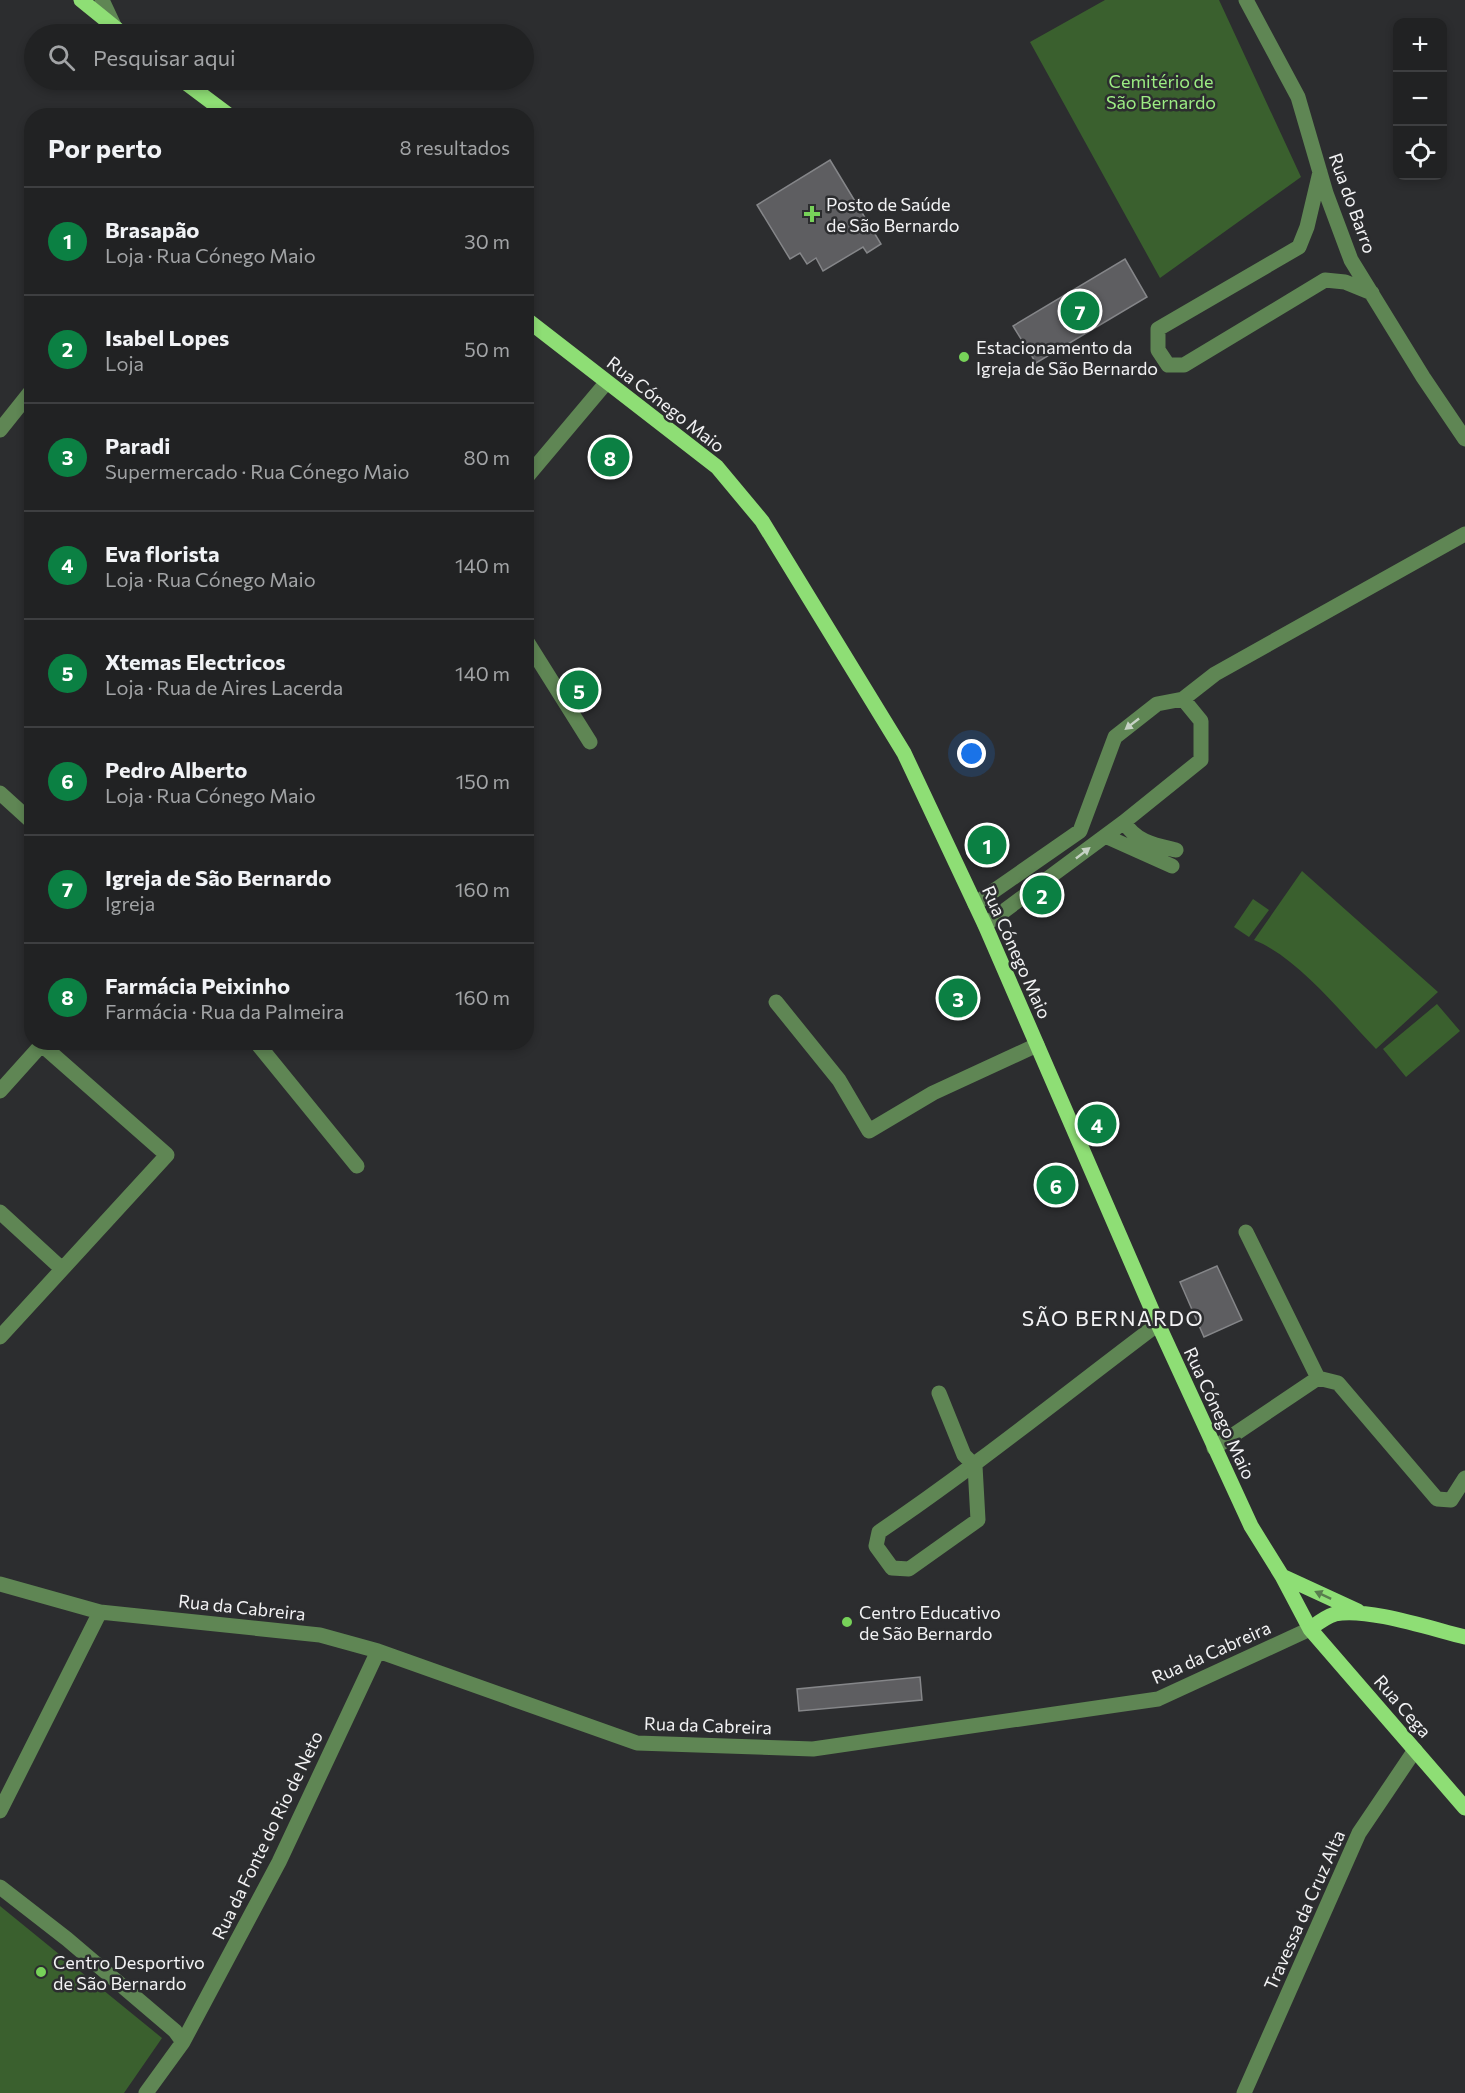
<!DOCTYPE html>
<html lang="pt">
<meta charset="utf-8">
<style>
:root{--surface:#212223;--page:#2d2f30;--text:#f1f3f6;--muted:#a2a4a6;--line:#3e3f41;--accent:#0b8043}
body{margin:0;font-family:Commissioner,sans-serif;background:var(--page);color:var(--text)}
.controls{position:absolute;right:18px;top:18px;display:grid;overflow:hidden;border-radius:12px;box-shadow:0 3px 9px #0003}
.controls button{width:54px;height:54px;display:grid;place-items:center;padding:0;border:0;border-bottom:2px solid var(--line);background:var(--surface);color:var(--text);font:30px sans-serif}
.you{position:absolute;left:972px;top:754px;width:21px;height:21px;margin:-15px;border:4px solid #fff;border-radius:50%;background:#1a73e8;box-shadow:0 0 0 9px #1a73e833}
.badge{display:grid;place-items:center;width:39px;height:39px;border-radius:50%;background:var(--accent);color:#fff;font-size:20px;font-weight:700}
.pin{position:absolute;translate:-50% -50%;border:3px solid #fff;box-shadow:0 2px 6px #0006}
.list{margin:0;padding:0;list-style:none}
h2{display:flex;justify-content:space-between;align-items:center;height:78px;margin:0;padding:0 24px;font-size:26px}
h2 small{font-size:20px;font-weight:400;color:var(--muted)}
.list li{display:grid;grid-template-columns:39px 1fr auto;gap:18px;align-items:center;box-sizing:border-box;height:108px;padding:0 24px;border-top:2px solid var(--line)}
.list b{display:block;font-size:22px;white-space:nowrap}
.list p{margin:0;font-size:20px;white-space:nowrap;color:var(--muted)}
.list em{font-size:20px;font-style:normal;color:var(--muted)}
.icon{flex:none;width:33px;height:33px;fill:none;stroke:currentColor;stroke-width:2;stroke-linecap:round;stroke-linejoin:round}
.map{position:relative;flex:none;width:1465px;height:2093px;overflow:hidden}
.search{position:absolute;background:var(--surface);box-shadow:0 3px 9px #0003;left:24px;top:24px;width:510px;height:66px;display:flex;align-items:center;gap:15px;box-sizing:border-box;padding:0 21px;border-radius:33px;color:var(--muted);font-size:22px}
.panel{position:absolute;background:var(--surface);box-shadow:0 3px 9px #0003;left:24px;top:108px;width:510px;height:942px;border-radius:24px}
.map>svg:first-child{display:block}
</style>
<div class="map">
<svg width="1465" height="2093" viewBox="0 0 1465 2093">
<rect width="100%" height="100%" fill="#2c2d2f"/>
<path fill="#3a602e" d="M1105,0H1219L1301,177L1160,278L1030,42Z
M1302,871L1438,992L1376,1049C1342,1014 1299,958 1254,940Z
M1253,899L1269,910L1249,937L1234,927Z
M1437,1004L1460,1031L1406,1077L1383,1049Z
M0,1906L162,2038L124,2093H0Z"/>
<path fill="#5e5e61" stroke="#858689" stroke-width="1.5" d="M830,160L881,244L867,253L863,247L823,271L816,258L807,264L800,253L790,259L757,205Z
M1125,259L1147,297L1036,363L1013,326Z
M1217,1266L1242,1320L1204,1337L1180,1282Z
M920,1677L922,1700L799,1711L797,1689Z"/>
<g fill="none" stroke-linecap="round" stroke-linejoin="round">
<path stroke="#5f8654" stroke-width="15" d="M102,0L116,30
M1246,0L1298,97L1326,193L1351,260L1423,377L1465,439
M1320,172L1307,227L1299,247L1158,329V350L1168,365H1184L1325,280L1345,282L1372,293
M0,430L32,390
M526,478L606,383
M526,640L590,742
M0,793L32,822
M1124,822C1136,842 1155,845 1176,850
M1105,836L1172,866
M975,904L1080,831L1115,737L1157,704L1183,699L1215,674L1465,534
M985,925L1124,822L1201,760V721L1183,699
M776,1002L839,1080L869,1131L933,1093L1037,1045
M256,1042L357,1166
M0,1091L44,1042
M0,1212L61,1268
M0,1337L167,1155L42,1045
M1318,1378L1338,1383L1437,1499L1451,1500L1465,1478
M939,1393L964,1455L975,1466L978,1520L909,1569L892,1568L876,1546L879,1532C975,1467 1065,1394 1158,1324
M1214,1448L1318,1378L1246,1232
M0,1584L100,1612L320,1635L378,1651L637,1743L813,1749L1158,1699L1310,1629
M0,1811L100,1612
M0,1887L67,1939L175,2031L183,2042
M146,2093L183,2042L279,1862L378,1651
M1244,2093L1359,1833L1415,1750"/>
<path stroke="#8ede75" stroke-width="15" d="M81,0L123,34
M182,80L230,116
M526,319L717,467L762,521L904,753L985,925L1158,1324L1251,1526L1282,1576L1310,1629L1465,1808
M1282,1576L1358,1611
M1310,1629C1318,1623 1325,1617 1335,1614C1366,1607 1432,1629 1465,1637"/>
</g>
<defs><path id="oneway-solid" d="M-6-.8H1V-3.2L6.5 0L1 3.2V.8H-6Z" transform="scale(1.5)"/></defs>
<g fill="#c6d2c4">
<use href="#oneway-solid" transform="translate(1132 724) rotate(142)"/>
<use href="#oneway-solid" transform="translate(1083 853) rotate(-38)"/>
</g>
<use fill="#587d4e" href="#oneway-solid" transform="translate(1323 1595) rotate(-155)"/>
<g fill="#77d259" stroke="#2c2d2f" stroke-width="2">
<path d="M809 205h6v6h6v6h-6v6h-6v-6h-6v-6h6z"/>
<circle cx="964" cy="357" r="6"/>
<circle cx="847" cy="1622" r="6"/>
<circle cx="41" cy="1972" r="6"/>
</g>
<g text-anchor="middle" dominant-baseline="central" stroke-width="5" stroke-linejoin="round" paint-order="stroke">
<g font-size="18" fill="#9cec83" stroke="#2c2d2f">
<text x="1161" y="81">Cemitério de<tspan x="1161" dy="21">São Bernardo</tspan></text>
</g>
<g font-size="18" fill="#f2f2f4" stroke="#2c2d2f">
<text transform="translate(1353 203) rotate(70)">Rua do Barro</text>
<text transform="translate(666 404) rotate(38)">Rua Cónego Maio</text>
<text transform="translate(1017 952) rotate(66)">Rua Cónego Maio</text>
<text transform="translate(1220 1413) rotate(65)">Rua Cónego Maio</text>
<text transform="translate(242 1607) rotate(6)">Rua da Cabreira</text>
<text transform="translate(1211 1652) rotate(-24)">Rua da Cabreira</text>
<text transform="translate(1403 1706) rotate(49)">Rua Cega</text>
<text transform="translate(708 1725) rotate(2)">Rua da Cabreira</text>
<text transform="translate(267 1835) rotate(-64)">Rua da Fonte do Rio de Neto</text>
<text transform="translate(1304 1910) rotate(-66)">Travessa da Cruz Alta</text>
</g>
<g font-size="18" fill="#f2f2f4" stroke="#2c2d2f" text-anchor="start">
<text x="826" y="204">Posto de Saúde<tspan x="826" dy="21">de São Bernardo</tspan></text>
<text x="976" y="347">Estacionamento da<tspan x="976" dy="21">Igreja de São Bernardo</tspan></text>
<text x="859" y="1612">Centro Educativo<tspan x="859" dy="21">de São Bernardo</tspan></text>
<text x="53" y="1962">Centro Desportivo<tspan x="53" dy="21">de São Bernardo</tspan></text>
</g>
<g font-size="21" letter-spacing="1.5" fill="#f2f2f4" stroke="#2c2d2f">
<text x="1113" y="1317">SÃO BERNARDO</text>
</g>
</g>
</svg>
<div class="controls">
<button>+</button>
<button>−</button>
<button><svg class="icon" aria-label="locate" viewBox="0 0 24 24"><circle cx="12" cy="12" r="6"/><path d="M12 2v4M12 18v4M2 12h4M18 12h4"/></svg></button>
</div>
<div class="you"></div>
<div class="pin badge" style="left:987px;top:845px">1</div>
<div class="pin badge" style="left:1042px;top:895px">2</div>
<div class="pin badge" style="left:958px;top:998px">3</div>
<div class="pin badge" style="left:1097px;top:1124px">4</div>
<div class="pin badge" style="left:579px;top:690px">5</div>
<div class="pin badge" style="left:1056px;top:1185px">6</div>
<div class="pin badge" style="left:1080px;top:311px">7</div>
<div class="pin badge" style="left:610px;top:457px">8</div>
<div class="search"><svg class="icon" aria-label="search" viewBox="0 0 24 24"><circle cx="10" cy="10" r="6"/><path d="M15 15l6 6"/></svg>Pesquisar aqui</div>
<section class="panel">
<h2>Por perto<small>8 resultados</small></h2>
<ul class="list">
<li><span class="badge">1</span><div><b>Brasapão</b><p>Loja · Rua Cónego Maio</p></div><em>30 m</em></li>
<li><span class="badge">2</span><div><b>Isabel Lopes</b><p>Loja</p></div><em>50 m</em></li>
<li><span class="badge">3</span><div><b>Paradi</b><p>Supermercado · Rua Cónego Maio</p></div><em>80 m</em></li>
<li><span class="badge">4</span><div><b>Eva florista</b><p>Loja · Rua Cónego Maio</p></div><em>140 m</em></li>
<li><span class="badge">5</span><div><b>Xtemas Electricos</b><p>Loja · Rua de Aires Lacerda</p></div><em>140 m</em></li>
<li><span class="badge">6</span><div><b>Pedro Alberto</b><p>Loja · Rua Cónego Maio</p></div><em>150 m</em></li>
<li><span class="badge">7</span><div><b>Igreja de São Bernardo</b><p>Igreja</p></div><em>160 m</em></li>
<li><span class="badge">8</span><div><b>Farmácia Peixinho</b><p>Farmácia · Rua da Palmeira</p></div><em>160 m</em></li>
</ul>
</section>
</div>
